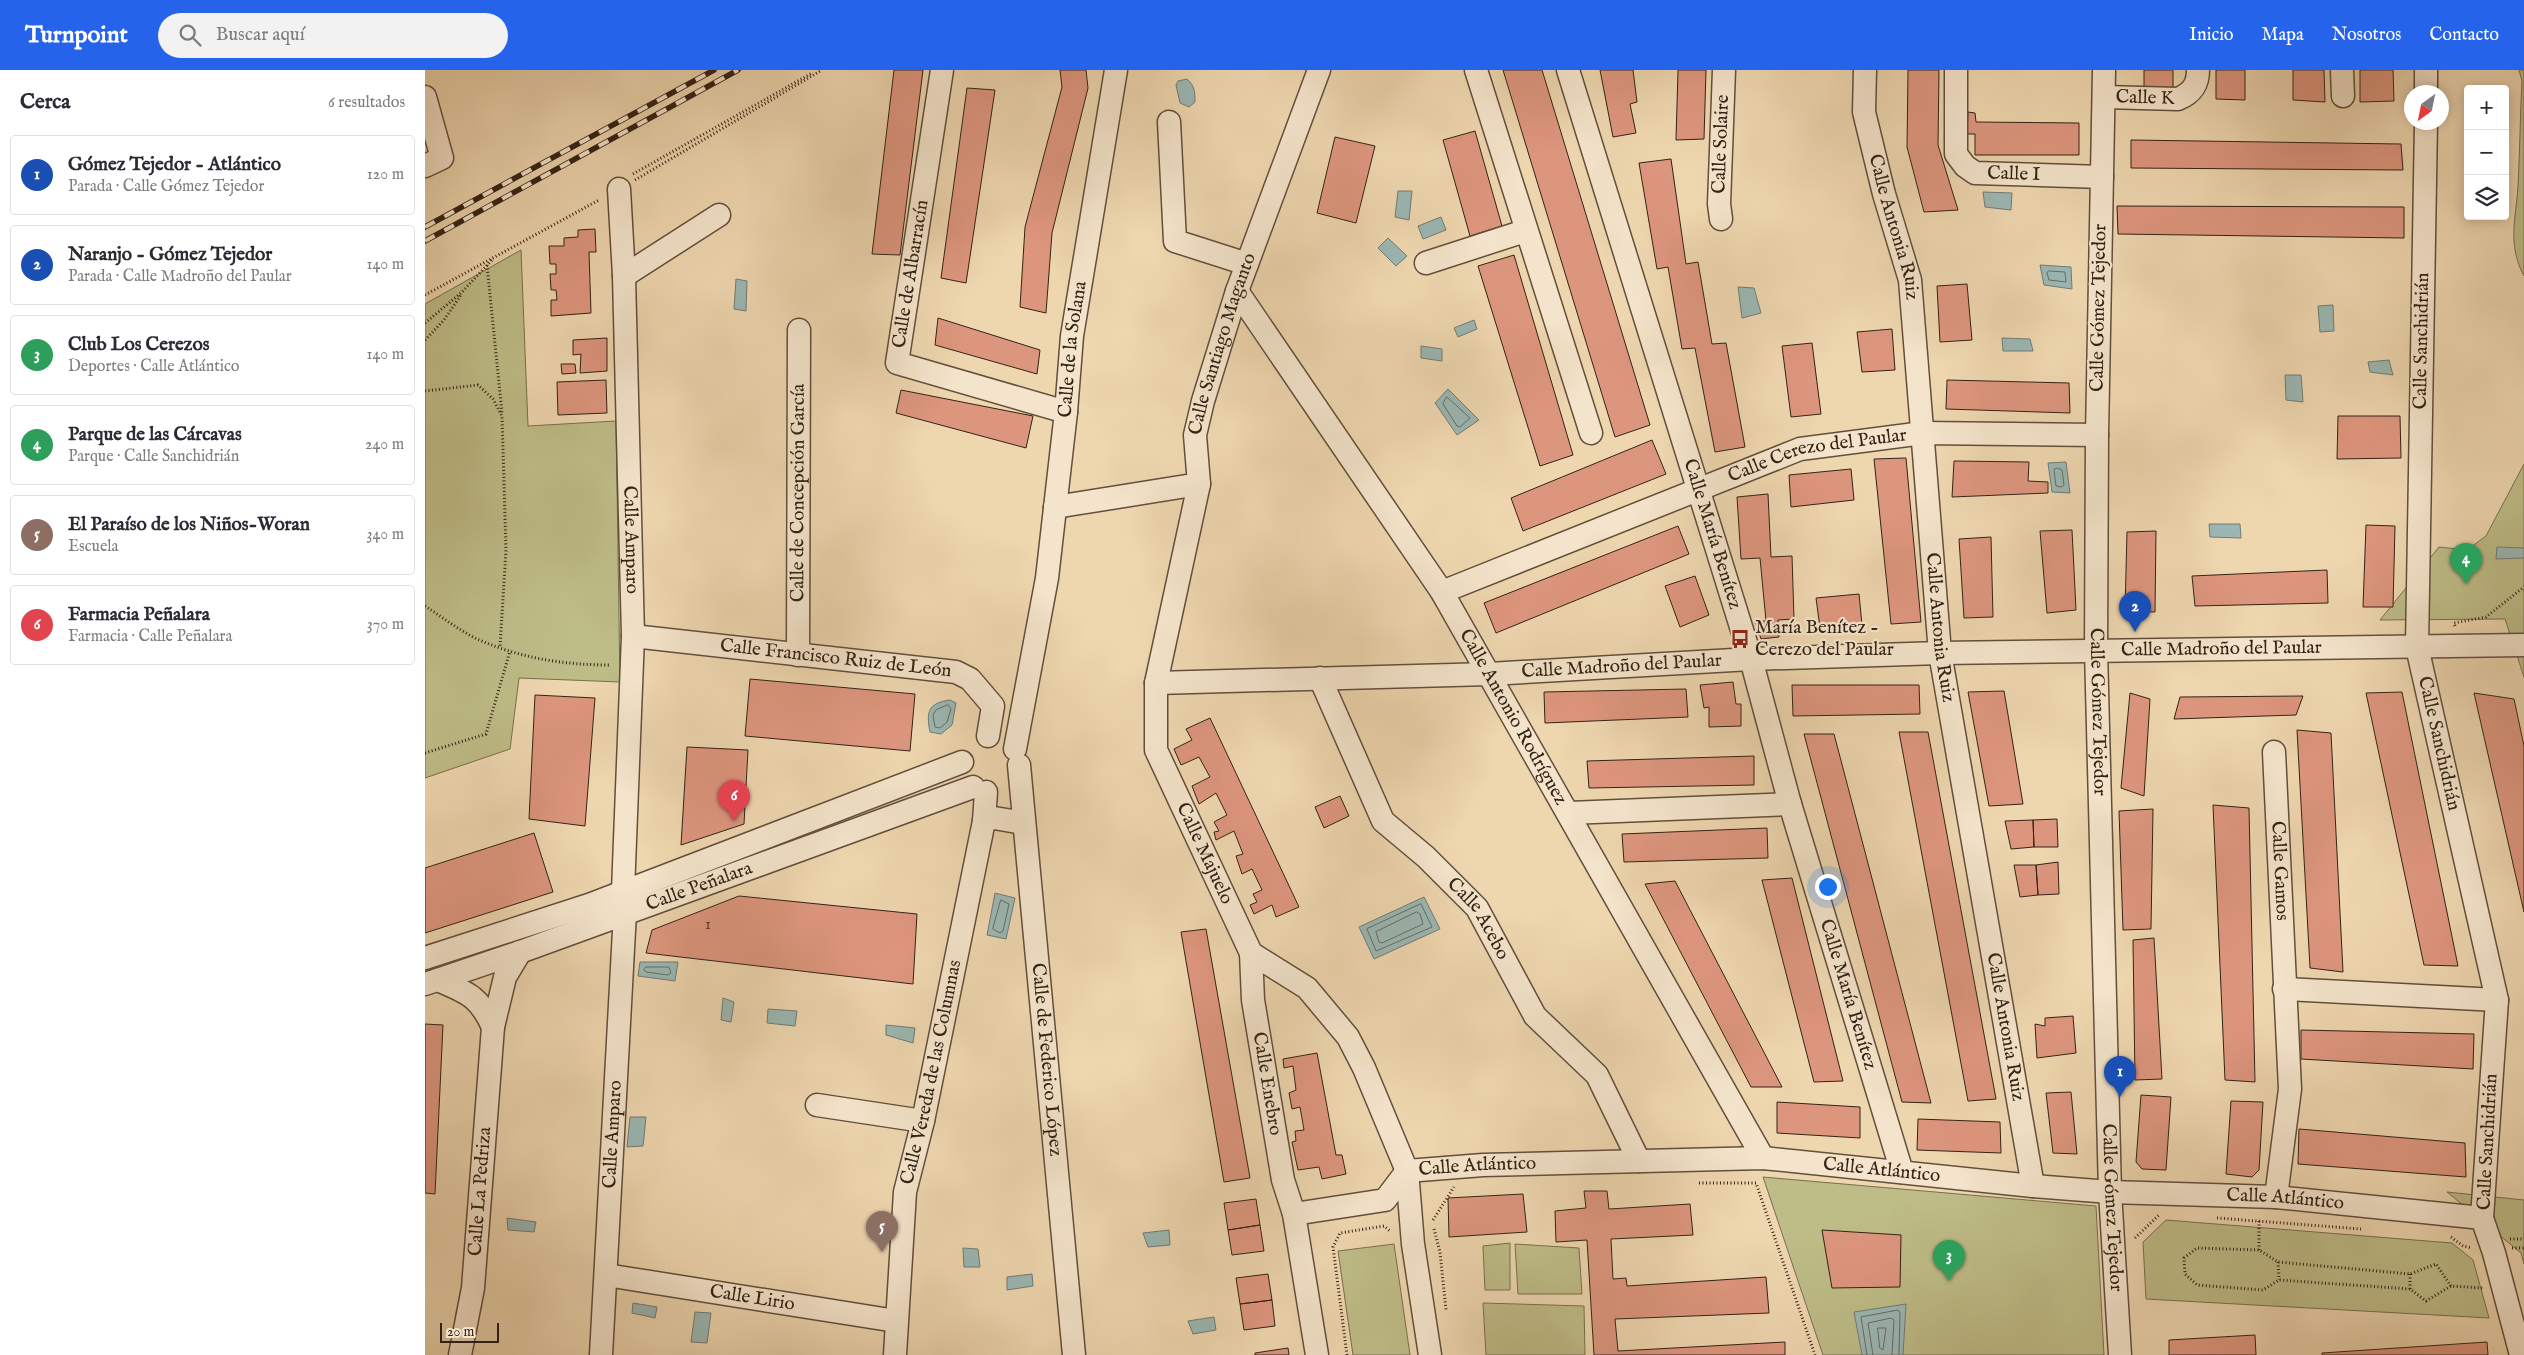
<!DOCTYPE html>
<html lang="es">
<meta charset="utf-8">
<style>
:root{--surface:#fff;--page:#f2f2f3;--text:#2b2b33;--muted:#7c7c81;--line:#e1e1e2;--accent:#2563eb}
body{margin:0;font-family:"IM FELL English",serif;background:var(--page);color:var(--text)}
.controls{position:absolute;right:15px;top:15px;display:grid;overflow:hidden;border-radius:5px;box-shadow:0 2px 12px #0003}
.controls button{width:45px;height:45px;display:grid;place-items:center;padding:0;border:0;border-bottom:1px solid var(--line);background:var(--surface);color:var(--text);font:25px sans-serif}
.compass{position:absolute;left:1979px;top:15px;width:45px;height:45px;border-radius:50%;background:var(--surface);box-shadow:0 2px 12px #0003;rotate:213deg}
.scale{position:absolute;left:15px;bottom:12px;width:59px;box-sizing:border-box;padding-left:5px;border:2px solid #332216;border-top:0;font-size:14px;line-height:18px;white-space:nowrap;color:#332216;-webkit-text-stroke:4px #f4e4cb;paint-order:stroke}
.you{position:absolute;left:1402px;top:816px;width:18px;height:18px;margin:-12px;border:4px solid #fff;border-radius:50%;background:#1a73e8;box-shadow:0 0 0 8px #1a73e833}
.badge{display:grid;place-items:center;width:32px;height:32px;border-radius:50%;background:var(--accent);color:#fff;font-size:16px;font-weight:700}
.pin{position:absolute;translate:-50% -41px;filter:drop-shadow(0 1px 2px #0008)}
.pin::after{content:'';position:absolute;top:26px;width:18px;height:15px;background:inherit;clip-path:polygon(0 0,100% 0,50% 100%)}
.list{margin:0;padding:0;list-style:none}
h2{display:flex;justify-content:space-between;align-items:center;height:65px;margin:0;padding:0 20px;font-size:21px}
h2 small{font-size:16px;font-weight:400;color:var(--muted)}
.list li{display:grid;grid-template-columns:32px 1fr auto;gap:15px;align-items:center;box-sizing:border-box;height:80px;margin:0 10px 10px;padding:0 10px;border:1px solid var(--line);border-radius:5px}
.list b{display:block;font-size:19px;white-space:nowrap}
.list p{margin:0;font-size:16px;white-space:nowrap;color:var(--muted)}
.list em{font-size:16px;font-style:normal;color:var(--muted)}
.icon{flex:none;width:28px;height:28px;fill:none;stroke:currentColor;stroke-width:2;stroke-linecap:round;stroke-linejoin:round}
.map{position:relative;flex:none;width:2099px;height:1285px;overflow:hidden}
header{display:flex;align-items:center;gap:30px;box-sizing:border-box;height:70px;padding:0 25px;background:var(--accent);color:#fff}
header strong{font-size:24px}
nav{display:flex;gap:28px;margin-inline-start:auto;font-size:18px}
.search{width:350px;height:45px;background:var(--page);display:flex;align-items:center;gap:12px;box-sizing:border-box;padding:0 18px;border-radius:28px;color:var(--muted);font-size:19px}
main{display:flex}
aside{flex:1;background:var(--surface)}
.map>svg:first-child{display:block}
</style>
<header>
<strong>Turnpoint</strong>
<div class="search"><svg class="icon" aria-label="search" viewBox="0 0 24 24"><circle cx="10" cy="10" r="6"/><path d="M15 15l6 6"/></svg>Buscar aquí</div>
<nav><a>Inicio</a><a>Mapa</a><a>Nosotros</a><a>Contacto</a></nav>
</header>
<main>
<aside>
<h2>Cerca<small>6 resultados</small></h2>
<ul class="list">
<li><span class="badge" style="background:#1a4fb4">1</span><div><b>Gómez Tejedor - Atlántico</b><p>Parada · Calle Gómez Tejedor</p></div><em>120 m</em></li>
<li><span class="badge" style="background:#1a4fb4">2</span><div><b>Naranjo - Gómez Tejedor</b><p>Parada · Calle Madroño del Paular</p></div><em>140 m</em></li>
<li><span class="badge" style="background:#2e9e5b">3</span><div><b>Club Los Cerezos</b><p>Deportes · Calle Atlántico</p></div><em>140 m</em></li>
<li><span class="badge" style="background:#2e9e5b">4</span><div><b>Parque de las Cárcavas</b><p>Parque · Calle Sanchidrián</p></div><em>240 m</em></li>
<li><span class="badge" style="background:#8d6e63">5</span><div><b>El Paraíso de los Niños-Woran</b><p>Escuela</p></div><em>340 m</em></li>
<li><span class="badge" style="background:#e0444e">6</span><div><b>Farmacia Peñalara</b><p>Farmacia · Calle Peñalara</p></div><em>370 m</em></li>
</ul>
</aside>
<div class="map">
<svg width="2099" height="1285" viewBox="0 0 2099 1285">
<rect width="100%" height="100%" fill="#eed6af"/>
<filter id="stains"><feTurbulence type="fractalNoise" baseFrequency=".004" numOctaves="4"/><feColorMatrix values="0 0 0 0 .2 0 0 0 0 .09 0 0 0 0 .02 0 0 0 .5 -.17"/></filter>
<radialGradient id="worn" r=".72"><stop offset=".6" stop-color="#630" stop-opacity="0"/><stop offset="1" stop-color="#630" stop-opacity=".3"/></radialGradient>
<path fill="#bebc87" stroke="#786f4e" d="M2094,0H2099V206C2082,174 2091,149 2093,116C2095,81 2095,46 2097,11Z
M96,180L103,356L191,351L195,612L94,608L85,679L0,708V234Z
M2099,394V607L2080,549L1955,550L2014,477L2042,480L2061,466Z
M1338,1107L1671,1136L1679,1285H1398Z
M2022,1122L2099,1130V1194L2096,1183Z
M1741,1150L2027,1173L2048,1190L2064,1248L1721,1229L1718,1172Z
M1085,1173V1220H1060L1058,1176Z
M969,1174L985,1285H928L913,1181Z
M1090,1174L1154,1178L1157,1224H1093Z
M1058,1233L1159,1236L1160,1285H1061Z"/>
<path fill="#9bb7b3" stroke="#717b74" d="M762,9C770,16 770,23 770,32L764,37L755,33L751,15L753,11Z
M973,121H987L984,150L970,147Z
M1558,122L1587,123L1586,140L1560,137Z
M1016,147L1021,160L998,169L993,156Z
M963,168L982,186L971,196L953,178Z
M1615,195L1646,197L1647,219L1619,215Z
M311,209L322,211L321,241L309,239Z
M1313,217L1329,218L1336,243L1317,248Z
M1908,235L1909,261L1895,262L1893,236Z
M1049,250L1052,259L1033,267L1029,258Z
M1577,268L1605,269L1608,281H1578Z
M996,276L1017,279V291L996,288Z
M1964,290L1968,305L1945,302L1943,292Z
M1860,305H1876L1878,332L1861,330Z
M1023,319L1054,350L1032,365L1010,333Z
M1641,392L1645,423L1627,422L1623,393Z
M1784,454H1815L1816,468L1785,467Z
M2072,477L2099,478V488L2071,489Z
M525,630L531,633L527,655L516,664L505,662C501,642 503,633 525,630Z
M570,823L590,828L581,869L562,865Z
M999,827L1015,859L949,889L934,857Z
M215,892H253L250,911L213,906Z
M298,928L309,932L306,952L296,950Z
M343,939L372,941L370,956L342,953Z
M461,955L490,958L488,973L461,965Z
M205,1047H221L218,1076L202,1077Z
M82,1148L111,1152L109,1162L83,1160Z
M744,1160L745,1175L723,1177L718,1163Z
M538,1178L553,1179L555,1197H539Z
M607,1204L608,1216L582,1220V1207Z
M208,1233L232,1237L230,1248L207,1243Z
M1481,1234L1478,1285H1437L1429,1242Z
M270,1242L286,1243L282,1273L266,1272Z
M789,1247L791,1260L768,1264L763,1251Z"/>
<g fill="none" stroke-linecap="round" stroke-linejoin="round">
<path stroke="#676c64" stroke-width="1" d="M1624,201L1640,202L1641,212L1624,210L1622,203Z
M1022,327L1045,348L1035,357L1032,356L1018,334Z
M1632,398L1637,400L1639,415L1637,417L1631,416L1629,400Z
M523,635L526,639L522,652L515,658L510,657L508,645L511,640Z
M576,830L584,834L578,861L575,863L568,859Z
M996,834L1007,857L951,881L942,859Z
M992,842L995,844L998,854L957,873L954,872L951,862Z
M221,897H244L246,903L243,905L221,902L219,900Z
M1453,1258H1461L1458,1280L1455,1278Z
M1442,1285L1436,1247L1473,1240L1475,1243L1474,1285
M1448,1285L1443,1253L1466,1248L1469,1250L1467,1285"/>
</g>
<path fill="#dd967e" stroke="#332216" d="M469,0H498L475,185L447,184Z
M635,0H661L663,18L627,163L621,243L595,237L600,157L637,17Z
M1078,0H1117L1225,355L1190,367Z
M1175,0H1208L1212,32L1205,34L1211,63L1188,67Z
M1253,0H1281L1279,69L1251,70Z
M1483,0H1514L1513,75L1533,140L1499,142L1482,77Z
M1719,0H1748V20L1719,18Z
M1791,0H1820V30L1791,29Z
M1868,0H1899L1900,32L1868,30Z
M1935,0H1968L1969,31L1935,32Z
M542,18L570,20L541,213L516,208Z
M1543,42L1550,43L1551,52L1654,53V85H1550V64H1542Z
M1050,61L1077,156L1045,166L1018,70Z
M910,67L950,76L931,153L892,143Z
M1706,70L1976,74L1978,100L1706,98Z
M1246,89L1261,194L1273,192L1287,274L1301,273L1320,377L1290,382L1270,278L1257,279L1243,197L1232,199L1214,93Z
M1692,136L1979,137V168L1693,164Z
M170,159L171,182H164L166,243L126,246V230H132L131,220H126L125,204H131V194H125L124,176H139V168L153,167V160Z
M1089,185L1148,385L1115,396L1053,196Z
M1542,214L1547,270L1515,272L1512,216Z
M513,248L615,280L612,304L510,275Z
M1467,259L1470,300L1437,302L1432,262Z
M182,268V301L155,303L156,284L148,285V270Z
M1387,273L1396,344L1366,347L1357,276Z
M136,294H150L151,303L137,304Z
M181,310L182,343L133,345L132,312Z
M1522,310L1644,313L1645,343L1521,339Z
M476,320L608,346L601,378L471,343Z
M1913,346H1975L1976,388L1912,389Z
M1227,370L1241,404L1098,461L1086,428Z
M1481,388L1496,552L1466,554L1449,389Z
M1529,391L1604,392L1603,411L1623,412V423L1527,427Z
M1426,399L1429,430L1366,437L1364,405Z
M1343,424L1346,487L1367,486L1369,549L1353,550L1354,567L1336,569L1330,551H1341L1335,488L1316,489L1312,427Z
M1941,455L1970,456L1968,537H1938Z
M1253,456L1264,484L1071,563L1059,533Z
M1647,460L1651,540L1622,543L1615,461Z
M1731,461L1730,542L1700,541L1702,462Z
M1566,467L1568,547L1539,548L1534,469Z
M1902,500L1903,533L1770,536L1767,506Z
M1270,506L1284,545L1255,557L1240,516Z
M1434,524L1437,555L1395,558L1391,528Z
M325,609L490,624L485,681L320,666Z
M1308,612L1311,634H1316V656L1284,657V637L1279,638L1275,615Z
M1367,615H1494L1495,644L1368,646Z
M1261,619L1263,647L1120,653L1119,622Z
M1579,621L1598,734L1564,736L1543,622Z
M1977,622L2033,896L1999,895L1941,623Z
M1705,623L1725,629L1719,726L1696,718Z
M2049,623L2089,629L2099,676V842Z
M110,625L170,628L160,756L104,749Z
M1878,626L1871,645L1749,649L1755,627Z
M785,648L874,837L851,847L847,835L829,844L825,835L832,832L828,824L837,820L827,799L817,804L811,786L818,784L809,761L791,770L789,762L794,761L789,752L802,745L791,723L774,734L767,716L785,707L774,687L756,695L749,679L767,670L761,659Z
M1872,660L1906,663L1918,902L1885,898Z
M1474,662H1503L1571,1029L1543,1031Z
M1379,664H1409L1506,1033L1477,1032Z
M262,677L323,680L319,754L256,775Z
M1329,686V715L1164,718L1162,691Z
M915,726L924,746L899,758L890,737Z
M1788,735L1824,738L1830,1012L1800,1010Z
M1728,739L1726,859L1698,860L1694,741Z
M1632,749L1633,777H1609L1608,750Z
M1608,750L1609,777L1586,779L1580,751Z
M1342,758L1343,788L1199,792L1197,764Z
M109,763L128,822L0,863V798Z
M1633,792L1634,824L1613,825L1611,795Z
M1589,795H1611L1613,825L1595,827Z
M1367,808L1418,1011L1389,1012L1337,810Z
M1250,811L1357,1017H1326L1220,814Z
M314,826L492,844L488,914L221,883L227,860Z
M781,859L825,1108L799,1112L756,862Z
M1729,868L1737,1009L1710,1010L1708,870Z
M1648,946L1651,983L1612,988L1610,954L1620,956V948Z
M0,954L18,955L10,1124L0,1123Z
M1876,960L2049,964L2048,999L1876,989Z
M892,983L911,1085H917L921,1104L897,1109L894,1097L873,1100L867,1072L871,1071L870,1061L879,1060L875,1037L867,1039L864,1023L871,1020L868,996L859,998L858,989Z
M1646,1022L1652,1084L1628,1083L1621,1023Z
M1716,1025L1746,1027L1741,1100L1717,1099L1711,1092Z
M1806,1031L1838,1032L1834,1100L1827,1107L1801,1104Z
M1352,1032L1435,1037V1068L1352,1063Z
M1493,1049L1575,1052L1576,1083L1492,1080Z
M1874,1059L2040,1073L2041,1107L1873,1094Z
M1159,1121H1182L1184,1139L1265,1134L1268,1165L1186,1169L1188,1209L1201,1208L1202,1216L1341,1207L1344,1243L1190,1249L1193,1281L1360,1272V1285H1169L1162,1170L1131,1172L1130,1141L1161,1138Z
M1098,1124L1102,1162L1024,1167L1023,1128Z
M831,1129L835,1155L803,1160L799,1133Z
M835,1155L839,1181L807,1185L803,1160Z
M1397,1160L1476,1165L1475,1217L1407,1218Z
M843,1204L847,1230L815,1234L811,1208Z
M847,1230L850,1256L819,1260L815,1234Z
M1830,1265L1831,1285H1744V1270Z
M2062,1272L2063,1285H1897V1283Z
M863,1278L864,1285H830V1283Z"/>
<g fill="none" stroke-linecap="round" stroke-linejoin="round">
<g stroke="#624f3c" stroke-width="25">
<g id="minor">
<path d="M517,0L472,293L641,342"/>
<path d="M1051,0L1166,363"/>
<path id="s1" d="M1143,0L1326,589L1365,734L1477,1102"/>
<path id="s2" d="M1440,0L1439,42L1459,124L1485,210L1515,583L1608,1116"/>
<path id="s3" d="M1531,0V84L1540,96L1550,103L1677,107"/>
<path id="s4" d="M1679,0L1672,365L1671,580L1685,1122L1695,1285"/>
<path d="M1917,0L1918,26"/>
<path d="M2001,22V0"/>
<path d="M0,27L17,88L0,96"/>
<path id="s5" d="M1679,27L1753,29C1767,23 1773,15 1773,0"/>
<path d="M744,52L750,171L822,194"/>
<path id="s6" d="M2001,52L1992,577L2072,930L2057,1148L2069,1183L2096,1285"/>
<path id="s7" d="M194,119L199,206L208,566L198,821"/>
<path id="s8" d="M1296,149L1294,134L1299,0"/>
<path d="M1001,193L1100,161"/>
<path d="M199,206L294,145"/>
<path id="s9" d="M812,221L1017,522L1338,1088"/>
<path id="s10" d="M774,414L731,613V680L826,883L882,918L923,967L939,998L982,1101L988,1174L1005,1285"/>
<path id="s11" d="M630,437L774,414L770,365L778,331L812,221L894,0"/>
<path id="s12" d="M1017,522L1375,379L1498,363L1672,365"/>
<path id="s13" d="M208,566L531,602L545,609L568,636L563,666"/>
<path id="s14" d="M373,585L374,260"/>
<path id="s15" d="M895,608L958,751L1001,787L1052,838L1110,946L1172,1005L1214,1091"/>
<path id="s16" d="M731,613L1064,604L1326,589L1515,583L2099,575"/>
<path id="s17" d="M590,679L622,508L641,342L647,266L691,0"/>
<path id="s18" d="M1849,682L1865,1019L1851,1127"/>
<path id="s19" d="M594,695L649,1285"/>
<path d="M1144,743L1365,734"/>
<path d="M559,751L569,748L599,753"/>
<path id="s20" d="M826,883L828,930L858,1110L869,1144L892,1285"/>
<path d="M0,888L164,835L537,692"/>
<path d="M13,910C43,923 54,926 68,957L80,907L95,882"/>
<path id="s21" d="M0,914L95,882L548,717"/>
<path d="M1859,919L2072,930"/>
<path d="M392,1035L498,1051"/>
<path id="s22" d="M869,1144L960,1130L982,1101L1058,1095L1338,1088L1608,1116L1685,1122L1851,1127L2057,1148"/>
<path id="s23" d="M181,1205L471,1251"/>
<path id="s24" d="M35,1285L48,1218L68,957"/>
<path id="s25" d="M176,1285L200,842"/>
<path id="s26" d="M470,1285L480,1122L498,1051L559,751L561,722"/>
</g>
</g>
<path stroke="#332216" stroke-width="3" stroke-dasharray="1 2.5" stroke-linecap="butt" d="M208,104L387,3
M210,110L397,0
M62,195L77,343
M0,225L174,130
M0,253L36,223L68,189
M0,270L19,250L36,225
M0,321L53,315L68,329L77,346L81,480L75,577
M0,536C17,547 34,560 52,569C95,588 138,595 186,595
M2030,556L2029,553L2061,547L2099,517
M0,683L61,664L85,581
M1274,1113H1331L1390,1285
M1792,1148L1936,1159
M1008,1150L1029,1117
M1834,1151V1180
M1009,1159L1015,1182L1021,1240
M2026,1167L2038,1176L2047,1178
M1710,1168L1734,1145
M2085,1169H2099
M2087,1178H2099
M1853,1192L1854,1210
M1985,1204V1219
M2026,1216L2011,1194L1985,1204L1853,1192L1834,1180L1772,1178L1759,1188L1760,1204L1772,1215L1838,1220L1854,1210L1985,1219L2001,1231L2026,1216L2058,1218
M922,1285L908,1177L915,1163L959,1156L966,1162"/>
<use href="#minor" stroke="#f4e4cb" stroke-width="22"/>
<g stroke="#332216" stroke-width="5.5">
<path id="rail" d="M0,157L289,0
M0,171L313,0"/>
</g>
<use href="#rail" stroke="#f4e4cb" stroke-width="4" stroke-dasharray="11" stroke-linecap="butt"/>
</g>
<defs>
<g id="bus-bare" transform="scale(1.5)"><path d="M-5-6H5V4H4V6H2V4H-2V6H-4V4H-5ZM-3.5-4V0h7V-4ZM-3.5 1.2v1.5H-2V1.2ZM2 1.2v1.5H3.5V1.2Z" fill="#8f2418" stroke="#f4e4cb" stroke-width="2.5" paint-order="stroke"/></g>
</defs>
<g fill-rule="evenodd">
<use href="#bus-bare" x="1315" y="569"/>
</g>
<g text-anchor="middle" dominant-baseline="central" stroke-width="4.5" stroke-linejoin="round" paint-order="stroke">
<g font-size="16" fill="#5e3f30">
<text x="283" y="855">1</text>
</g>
<g font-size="19" fill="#332216" stroke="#f4e4cb">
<text stroke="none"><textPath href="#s5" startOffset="41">Calle K</textPath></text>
<text stroke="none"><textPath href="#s8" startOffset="75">Calle Solaire</textPath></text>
<text stroke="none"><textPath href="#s3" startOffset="150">Calle I</textPath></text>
<text stroke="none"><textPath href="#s2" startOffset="161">Calle Antonia Ruiz</textPath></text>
<text transform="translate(486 204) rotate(-81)">Calle de Albarracín</text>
<text transform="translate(1674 238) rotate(-89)">Calle Gómez Tejedor</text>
<text transform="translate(1997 271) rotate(-89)">Calle Sanchidrián</text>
<text stroke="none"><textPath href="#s11" startOffset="290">Calle Santiago Maganto</textPath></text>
<text stroke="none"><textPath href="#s17" startOffset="404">Calle de la Solana</textPath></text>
<text stroke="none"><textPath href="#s12" startOffset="401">Calle Cerezo del Paular</textPath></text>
<text stroke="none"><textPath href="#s14" startOffset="162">Calle de Concepción García</textPath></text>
<text stroke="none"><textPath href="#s1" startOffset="486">Calle María Benítez</textPath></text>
<text stroke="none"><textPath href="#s7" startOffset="351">Calle Amparo</textPath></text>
<text stroke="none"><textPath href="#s2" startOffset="565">Calle Antonia Ruiz</textPath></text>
<text stroke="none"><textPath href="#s16" startOffset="1066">Calle Madroño del Paular</textPath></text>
<text stroke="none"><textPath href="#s13" startOffset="204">Calle Francisco Ruiz de León</textPath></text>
<text stroke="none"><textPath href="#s16" startOffset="466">Calle Madroño del Paular</textPath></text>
<text stroke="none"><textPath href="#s4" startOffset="642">Calle Gómez Tejedor</textPath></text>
<text stroke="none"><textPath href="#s9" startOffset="508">Calle Antonio Rodríguez</textPath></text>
<text stroke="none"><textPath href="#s6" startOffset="624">Calle Sanchidrián</textPath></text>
<text stroke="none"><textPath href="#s10" startOffset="385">Calle Majuelo</textPath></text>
<text stroke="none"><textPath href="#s18" startOffset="119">Calle Gamos</textPath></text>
<text stroke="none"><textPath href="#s21" startOffset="291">Calle Peñalara</textPath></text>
<text stroke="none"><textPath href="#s15" startOffset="294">Calle Acebo</textPath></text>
<text stroke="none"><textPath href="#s1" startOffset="966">Calle María Benítez</textPath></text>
<text stroke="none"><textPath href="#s2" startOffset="970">Calle Antonia Ruiz</textPath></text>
<text stroke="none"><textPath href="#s19" startOffset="296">Calle de Federico López</textPath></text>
<text stroke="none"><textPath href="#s26" startOffset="286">Calle Vereda de las Columnas</textPath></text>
<text stroke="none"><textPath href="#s20" startOffset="132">Calle Enebro</textPath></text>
<text stroke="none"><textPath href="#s25" startOffset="221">Calle Amparo</textPath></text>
<text transform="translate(2063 1072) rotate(-87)">Calle Sanchidrián</text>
<text stroke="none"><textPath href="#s22" startOffset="199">Calle Atlántico</textPath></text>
<text stroke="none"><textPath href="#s22" startOffset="604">Calle Atlántico</textPath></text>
<text stroke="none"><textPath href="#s24" startOffset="165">Calle La Pedriza</textPath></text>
<text stroke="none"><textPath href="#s22" startOffset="1009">Calle Atlántico</textPath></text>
<text stroke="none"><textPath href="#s4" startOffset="1138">Calle Gómez Tejedor</textPath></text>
<text stroke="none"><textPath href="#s23" startOffset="148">Calle Lirio</textPath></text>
</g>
<g font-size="19" fill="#332216" stroke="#f4e4cb" text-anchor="start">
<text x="1330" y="558">María Benítez -<tspan x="1330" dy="22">Cerezo del Paular</tspan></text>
</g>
</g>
<rect width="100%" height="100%" filter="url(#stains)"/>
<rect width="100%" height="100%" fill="url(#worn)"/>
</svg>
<div class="controls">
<button>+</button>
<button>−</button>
<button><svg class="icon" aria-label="layers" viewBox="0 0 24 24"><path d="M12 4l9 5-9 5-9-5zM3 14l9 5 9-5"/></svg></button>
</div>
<svg class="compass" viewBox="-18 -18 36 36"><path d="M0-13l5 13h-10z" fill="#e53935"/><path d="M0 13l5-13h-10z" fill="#7c7c81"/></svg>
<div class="scale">20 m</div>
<div class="you"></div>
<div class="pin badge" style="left:1695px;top:1027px;background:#1a4fb4">1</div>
<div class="pin badge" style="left:1710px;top:562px;background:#1a4fb4">2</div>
<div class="pin badge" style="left:1524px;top:1211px;background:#2e9e5b">3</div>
<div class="pin badge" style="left:2041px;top:514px;background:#2e9e5b">4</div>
<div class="pin badge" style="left:457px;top:1182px;background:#8d6e63">5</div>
<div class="pin badge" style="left:309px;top:751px;background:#e0444e">6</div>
</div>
</main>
